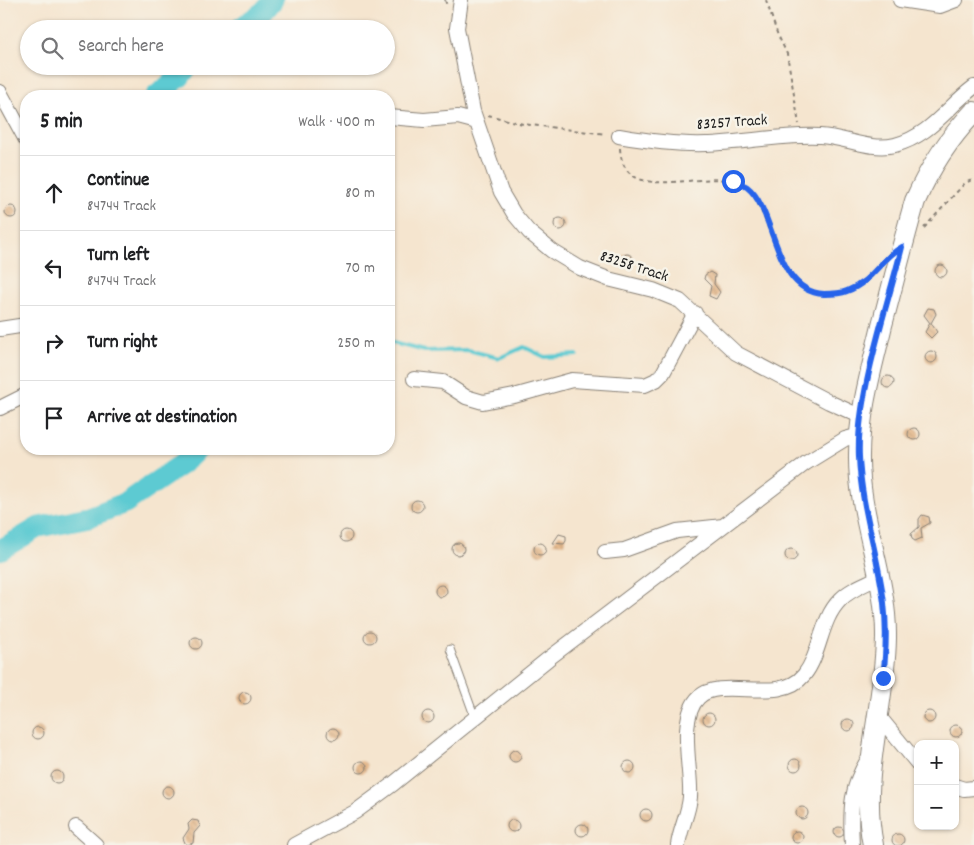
<!DOCTYPE html>
<meta charset="utf-8">
<style>
:root{--surface:#fff;--page:#f6f6f6;--text:#202124;--muted:#757577;--line:#e0e0e0}
body{margin:0;font-family:Dekko,sans-serif;background:var(--page);color:var(--text)}
.controls{position:absolute;right:15px;bottom:15px;display:grid;overflow:hidden;border-radius:10px;box-shadow:0 1px 4px #0004}
.controls button{width:45px;height:45px;display:grid;place-items:center;padding:0;border:0;border-bottom:1px solid var(--line);background:var(--surface);color:var(--text);font:25px sans-serif}
.stop{position:absolute;width:15px;height:15px;margin:-11px;border:4px solid #2563eb;border-radius:50%;background:#fff}
.stop.end{background:#2563eb;border-color:#fff;box-shadow:0 1px 5px #0008}
.list{margin:0;padding:0;list-style:none}
h2{display:flex;justify-content:space-between;align-items:center;height:65px;margin:0;padding:0 20px;font-size:21px}
h2 small{font-size:16px;font-weight:400;color:var(--muted)}
.list li{display:grid;grid-template-columns:32px 1fr auto;gap:15px;align-items:center;box-sizing:border-box;height:75px;padding:0 20px;border-top:1px solid var(--line)}
.list b{display:block;font-size:19px;white-space:nowrap}
.list p{margin:0;font-size:16px;white-space:nowrap;color:var(--muted)}
.list em{font-size:16px;font-style:normal;color:var(--muted)}
.icon{flex:none;width:28px;height:28px;fill:none;stroke:currentColor;stroke-width:2;stroke-linecap:round;stroke-linejoin:round}
.map{position:relative;flex:none;width:974px;height:845px;overflow:hidden}
.search{position:absolute;background:var(--surface);box-shadow:0 1px 4px #0004;left:20px;top:20px;width:375px;height:55px;display:flex;align-items:center;gap:12px;box-sizing:border-box;padding:0 18px;border-radius:28px;color:var(--muted);font-size:19px}
.panel{position:absolute;background:var(--surface);box-shadow:0 1px 4px #0004;left:20px;top:90px;width:375px;height:365px;border-radius:20px}
.map>svg:first-child{display:block}
</style>
<div class="map">
<svg width="974" height="845" viewBox="0 0 974 845">
<defs>
<pattern id="building-back-hatch" width="6" height="6" patternUnits="userSpaceOnUse" patternTransform="scale(1.25)"><rect width="6" height="6" fill="#e5ba8e"/><path d="M-1 5l2 2M0 0l6 6M5-1l2 2" fill="none" stroke="#c49f7a"/></pattern>
</defs>
<rect width="100%" height="100%" fill="#f7f3e8"/>
<filter id="ink" filterUnits="userSpaceOnUse"><feTurbulence type="fractalNoise" baseFrequency=".02" numOctaves="2"/><feDisplacementMap in="SourceGraphic" scale="10" xChannelSelector="R" yChannelSelector="G"/><feConvolveMatrix kernelMatrix="1 2 1 2 8 2 1 2 1" color-interpolation-filters="sRGB"/></filter>
<filter id="wash" filterUnits="userSpaceOnUse"><feTurbulence type="fractalNoise" baseFrequency=".0096" numOctaves="4" result="noise"/><feDisplacementMap in="SourceGraphic" scale="20" xChannelSelector="R" yChannelSelector="G"/><feGaussianBlur stdDeviation="1.12" result="paint"/><feColorMatrix in="noise" values="0 0 0 0 0 0 0 0 0 0 0 0 0 0 0 0 0 1.4 0 .05"/><feComposite in="paint" operator="in"/></filter>
<g filter="url(#wash)">
<rect width="100%" height="100%" fill="#f5e5cf"/>
<g fill="none" stroke-linecap="round" stroke-linejoin="round">
<path stroke="#5dcad2" stroke-width="4" d="M389,342L424,351L468,350L499,358L524,347L545,357L577,355"/>
<path stroke="#5dcad2" stroke-width="21" d="M239,29L264,11L273,0
M156,96L180,77L188,66
M0,550L39,527L89,517L125,503L182,464L198,449"/>
</g>
<g id="blocks">
<path fill="url(#building-back-hatch)" d="M5 212a6 6 0 1 1 12 0a6 6 0 1 1-12 0Z
M554 224a6 6 0 1 1 12 0a6 6 0 1 1-12 0Z
M621 260a6 6 0 1 1 12 0a6 6 0 1 1-12 0Z
M935 271a6 6 0 1 1 12 0a6 6 0 1 1-12 0Z
M710,272L715,275L714,284L720,292L716,299L709,296L711,286L704,279L705,275Z
M928,308L934,309L936,314L931,323L937,332L931,338L925,332L930,323L924,315Z
M925 357a6 6 0 1 1 12 0a6 6 0 1 1-12 0Z
M882 382a6 6 0 1 1 12 0a6 6 0 1 1-12 0Z
M908 434a6 6 0 1 1 12 0a6 6 0 1 1-12 0Z
M411 506a6 6 0 1 1 12 0a6 6 0 1 1-12 0Z
M922,515L929,517L930,523L921,528L922,538L915,541L912,539L911,534L919,527V519Z
M340 536a6 6 0 1 1 12 0a6 6 0 1 1-12 0Z
M559,534L566,536V541L564,544L553,543Z
M534 549a6 6 0 1 1 12 0a6 6 0 1 1-12 0Z
M452 549a6 6 0 1 1 12 0a6 6 0 1 1-12 0Z
M785 555a6 6 0 1 1 12 0a6 6 0 1 1-12 0Z
M435 591a6 6 0 1 1 12 0a6 6 0 1 1-12 0Z
M364 637a6 6 0 1 1 12 0a6 6 0 1 1-12 0Z
M190 643a6 6 0 1 1 12 0a6 6 0 1 1-12 0Z
M239 698a6 6 0 1 1 12 0a6 6 0 1 1-12 0Z
M923 717a6 6 0 1 1 12 0a6 6 0 1 1-12 0Z
M422 717a6 6 0 1 1 12 0a6 6 0 1 1-12 0Z
M703 719a6 6 0 1 1 12 0a6 6 0 1 1-12 0Z
M842 725a6 6 0 1 1 12 0a6 6 0 1 1-12 0Z
M950 731a6 6 0 1 1 12 0a6 6 0 1 1-12 0Z
M32 733a6 6 0 1 1 12 0a6 6 0 1 1-12 0Z
M327 734a6 6 0 1 1 12 0a6 6 0 1 1-12 0Z
M509 756a6 6 0 1 1 12 0a6 6 0 1 1-12 0Z
M789 765a6 6 0 1 1 12 0a6 6 0 1 1-12 0Z
M623 767a6 6 0 1 1 12 0a6 6 0 1 1-12 0Z
M355 767a6 6 0 1 1 12 0a6 6 0 1 1-12 0Z
M51 777a6 6 0 1 1 12 0a6 6 0 1 1-12 0Z
M162 792a6 6 0 1 1 12 0a6 6 0 1 1-12 0Z
M796 813a6 6 0 1 1 12 0a6 6 0 1 1-12 0Z
M640 815a6 6 0 1 1 12 0a6 6 0 1 1-12 0Z
M192,820L198,821L200,826L194,833L193,843L188,845L185,843L183,838L189,829L188,824Z
M507 826a6 6 0 1 1 12 0a6 6 0 1 1-12 0Z
M576 830a6 6 0 1 1 12 0a6 6 0 1 1-12 0Z
M834 832a5 5 0 1 1 10 0a5 5 0 1 1-10 0Z
M791 837a6 6 0 1 1 12 0a6 6 0 1 1-12 0Z
M892 840a6 6 0 1 1 12 0a6 6 0 1 1-12 0Z"/>
</g>
</g>
<g filter="url(#ink)">
<use href="#blocks" fill-opacity="0" stroke="#888076" stroke-width="1"/>
<g fill="none" stroke-linecap="round" stroke-linejoin="round">
<g stroke="#888076" stroke-width="9">
<path id="lane" d="M450,649L475,718"/>
</g>
<g stroke="#888076" stroke-width="16">
<path id="street" d="M461,0L457,28L473,111L501,192L514,214L529,232L552,251L580,268L608,279L653,290L680,301L736,353L829,402L862,417
M900,0L940,6L956,0
M0,92L26,140
M389,117L424,120L458,117L477,122
M619,136C648,141 677,145 706,144C744,143 782,134 820,136C845,137 870,151 895,145C930,136 947,107 974,87
M0,329L26,325
M414,379L443,382L466,397L483,402L514,396L572,380L645,385L656,380L663,373L695,313
M0,408L26,395
M605,552L624,550L677,531L723,526
M877,714L918,764
M955,786L964,789L974,788
M76,827L96,845
M294,845L355,812L393,784L548,659L806,463L845,439L860,435
M678,845C680,829 689,813 690,797C692,770 677,718 699,697C722,676 780,705 804,675C821,654 820,620 840,600C850,589 866,584 879,577
M852,845C850,810 850,785 871,755"/>
</g>
<g stroke="#888076" stroke-width="22">
<path id="secondary" d="M873,845C859,775 885,708 886,638C887,576 858,517 859,455C859,411 872,368 882,325C893,284 903,242 915,201C930,167 949,138 974,112"/>
</g>
<path stroke="#888076" stroke-width="2" stroke-dasharray="4 4" stroke-linecap="butt" d="M445,0L447,6
M766,0L777,33L787,54L799,124
M488,115L523,124L606,134
M620,148C623,212 712,162 747,187C754,192 759,204 762,212C777,245 788,299 834,294C855,291 868,281 881,264
M924,228L965,183L974,179"/>
<use href="#lane" stroke="#fff" stroke-width="7"/>
<use href="#street" stroke="#fff" stroke-width="14"/>
<use href="#secondary" stroke="#fff" stroke-width="20"/>
</g>
</g>
<g fill="none" stroke-linecap="round" stroke-linejoin="round" filter="url(#ink)">
<path stroke="#2563eb" stroke-width="6" d="M733,181C737,183 743,184 747,187C777,210 772,291 824,294C831,294 840,294 847,291C873,281 879,260 902,247C887,308 856,396 859,457C861,507 878,554 884,603C887,628 886,653 883,678"/>
</g>
<g text-anchor="middle" dominant-baseline="central" stroke-width="5" stroke-linejoin="round" paint-order="stroke">
<g font-size="16" fill="#1c1c1c" stroke="#f7f3e8">
<text transform="translate(732 123) rotate(-4)">83257 Track</text>
<text transform="translate(634 267) rotate(18)">83258 Track</text>
</g>
</g>
</svg>
<div class="controls">
<button>+</button>
<button>−</button>
</div>
<div class="stop" style="left:733px;top:181px"></div>
<div class="stop end" style="left:883px;top:678px"></div>
<div class="search"><svg class="icon" aria-label="search" viewBox="0 0 24 24"><circle cx="10" cy="10" r="6"/><path d="M15 15l6 6"/></svg>Search here</div>
<section class="panel">
<h2>5 min<small>Walk · 400 m</small></h2>
<ul class="list">
<li><svg class="icon" aria-label="ahead" viewBox="0 0 24 24"><path d="M12 20V5M6 11l6-6 6 6"/></svg><div><b>Continue</b><p>84744 Track</p></div><em>80 m</em></li>
<li><svg class="icon" aria-label="left" viewBox="0 0 24 24"><path d="M17 20v-9H6M10 6l-5 5 5 5"/></svg><div><b>Turn left</b><p>84744 Track</p></div><em>70 m</em></li>
<li><svg class="icon" aria-label="right" viewBox="0 0 24 24"><path d="M7 20v-9h11M14 6l5 5-5 5"/></svg><div><b>Turn right</b></div><em>250 m</em></li>
<li><svg class="icon" aria-label="arrive" viewBox="0 0 24 24"><path d="M6 21V4h12l-3 4 3 4H6"/></svg><div><b>Arrive at destination</b></div></li>
</ul>
</section>
</div>
